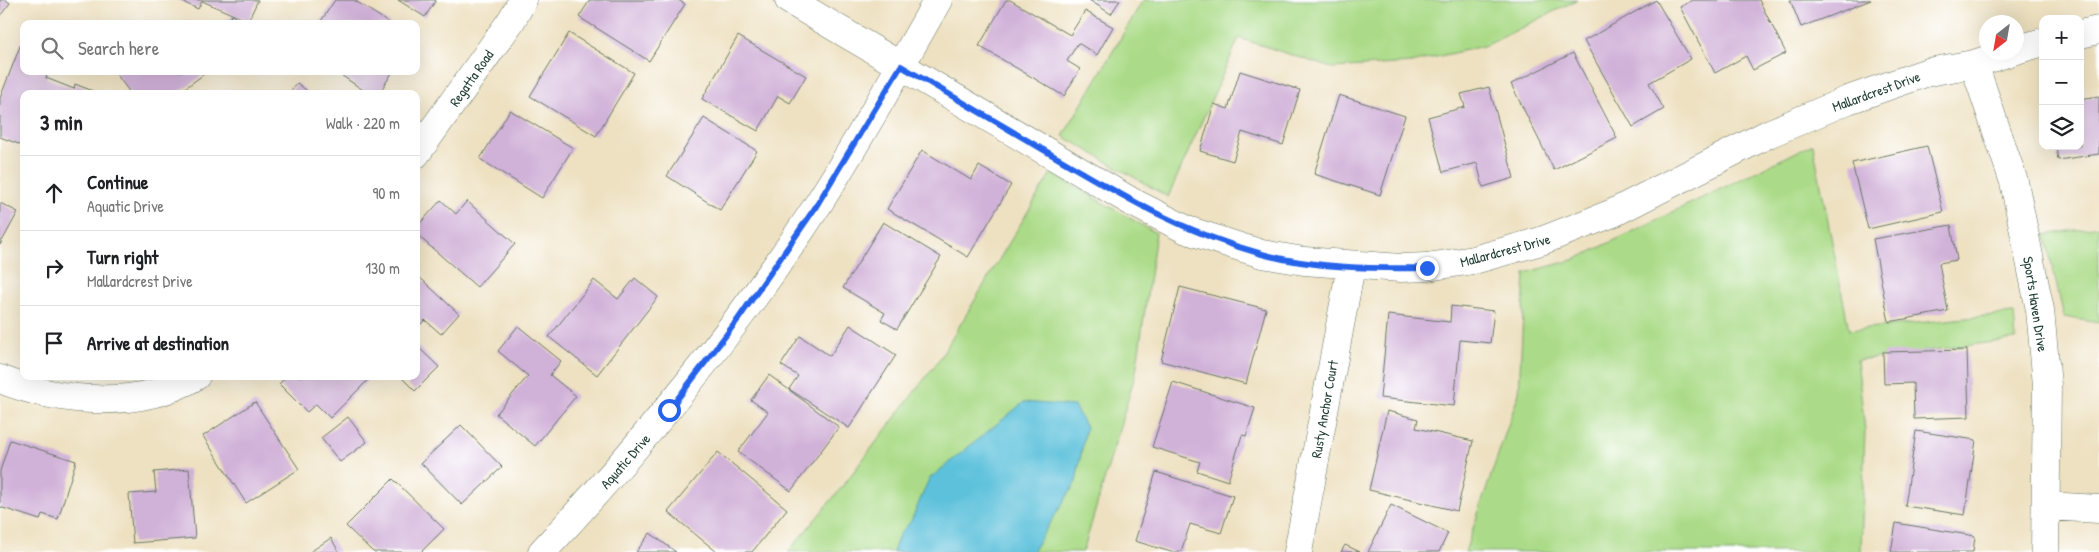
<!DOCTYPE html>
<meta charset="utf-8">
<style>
:root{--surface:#fff;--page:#f2f2f2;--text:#202124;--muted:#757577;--line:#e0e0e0}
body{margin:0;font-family:"Patrick Hand",sans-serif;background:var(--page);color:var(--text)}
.controls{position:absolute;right:15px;top:15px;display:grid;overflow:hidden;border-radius:10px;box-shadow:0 5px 20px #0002}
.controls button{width:45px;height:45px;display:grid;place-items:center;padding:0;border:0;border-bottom:1px solid var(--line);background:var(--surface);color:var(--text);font:25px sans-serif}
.compass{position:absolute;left:1979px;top:15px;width:45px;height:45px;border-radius:50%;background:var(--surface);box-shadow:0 5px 20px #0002;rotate:211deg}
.stop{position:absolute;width:15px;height:15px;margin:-11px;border:4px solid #2563eb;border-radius:50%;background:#fff}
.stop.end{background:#2563eb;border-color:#fff;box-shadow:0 1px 5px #0008}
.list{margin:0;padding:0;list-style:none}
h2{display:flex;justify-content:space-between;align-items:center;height:65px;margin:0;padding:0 20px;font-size:21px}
h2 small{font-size:16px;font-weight:400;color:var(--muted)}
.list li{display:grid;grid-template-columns:32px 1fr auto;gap:15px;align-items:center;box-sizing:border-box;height:75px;padding:0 20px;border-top:1px solid var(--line)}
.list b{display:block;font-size:19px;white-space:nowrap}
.list p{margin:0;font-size:16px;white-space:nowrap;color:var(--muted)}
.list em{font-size:16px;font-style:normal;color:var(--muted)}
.icon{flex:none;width:28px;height:28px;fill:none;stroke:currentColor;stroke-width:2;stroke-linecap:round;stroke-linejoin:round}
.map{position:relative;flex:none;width:2099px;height:552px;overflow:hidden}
.search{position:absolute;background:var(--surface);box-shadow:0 5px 20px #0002;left:20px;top:20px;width:400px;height:55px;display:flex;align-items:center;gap:12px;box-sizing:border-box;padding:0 18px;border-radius:10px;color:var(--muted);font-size:19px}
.panel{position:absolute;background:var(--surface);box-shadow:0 5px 20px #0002;left:20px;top:90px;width:400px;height:290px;border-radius:10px}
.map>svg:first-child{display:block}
</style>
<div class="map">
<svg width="2099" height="552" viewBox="0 0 2099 552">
<rect width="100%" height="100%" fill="#fff"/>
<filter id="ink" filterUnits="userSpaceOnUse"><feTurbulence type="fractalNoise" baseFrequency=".02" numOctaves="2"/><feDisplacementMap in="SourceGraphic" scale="10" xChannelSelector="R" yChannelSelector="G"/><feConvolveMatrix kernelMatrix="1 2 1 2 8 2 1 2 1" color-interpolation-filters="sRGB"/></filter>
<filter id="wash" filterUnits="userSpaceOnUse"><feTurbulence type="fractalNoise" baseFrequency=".0096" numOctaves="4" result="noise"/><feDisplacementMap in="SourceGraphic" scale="20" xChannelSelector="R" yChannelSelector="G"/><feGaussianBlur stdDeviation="1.12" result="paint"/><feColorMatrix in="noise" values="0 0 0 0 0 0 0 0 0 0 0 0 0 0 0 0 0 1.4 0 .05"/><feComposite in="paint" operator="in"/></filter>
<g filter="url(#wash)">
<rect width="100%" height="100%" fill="#eee1c1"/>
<path fill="#abdb88" stroke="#658c5e" d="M1143,0H1577L1487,45L1411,63L1332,68L1239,38L1168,197L1063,136Z
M1813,144L1849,330L2014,313L2016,339L1857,360L1865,430L1861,552H1465L1519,393L1525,273L1576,259Z
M1051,173L1156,233L1136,372L1083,552H788L838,492L939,360Z
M2099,226V323L2064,317L2045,235Z"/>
<path fill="#5dc1db" stroke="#3e7f88" d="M1024,402L1074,406L1086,427L1076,482L1032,552H893L899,535L911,521L929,479Z"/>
<g id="blocks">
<path fill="#d0b1d8" d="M0,0H6L10,3L0,16Z
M178,0H258L248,21L202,1L198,9Z
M335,0H354L391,24H319Z
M398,0H436L425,17Z
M590,0H678L685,4L649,61L579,17Z
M1006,0H1010L1070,35L1085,11L1113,27L1097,55L1078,43L1067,61L1080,69L1064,96L979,46Z
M1089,0H1120L1111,14Z
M1656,0L1691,59L1649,83L1664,109L1633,127L1584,41Z
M1693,0H1759L1786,53L1753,70L1746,56L1715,73L1680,7Z
M1790,0H1871L1801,27Z
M232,15L244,24H225Z
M569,33L634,73L596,136L530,96Z
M24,36V71H48L46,78L74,89L75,84L93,91L92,94H24V146L0,137V98Z
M738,36L806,76L790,103L778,96L758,131L702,99Z
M1573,53L1617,138L1554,170L1511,84Z
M114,71H201L203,75L177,94H131Z
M335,71H393L379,94H369Z
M1240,71L1300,90L1283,145L1242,132L1233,161L1200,151L1214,104L1228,109Z
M297,83L311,94H288Z
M1489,87L1514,178L1483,187L1477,163L1443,172L1428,117L1465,107L1461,94Z
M1339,95L1405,116L1380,195L1314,174Z
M2099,96V154L2058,160L2056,146H2080V99Z
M510,110L573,148L542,198L480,159Z
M704,118L757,151L720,210L667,176Z
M1927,146L1943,212L1868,229L1852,163Z
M922,150L971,180L979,166L1011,185L968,257L887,209Z
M441,200L456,214L467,201L515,244L477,287L416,234V228Z
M0,203L18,212L0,245Z
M883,222L941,257L897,329L881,320L885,313L843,288Z
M1951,225L1957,260L1939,263L1948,311L1889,322L1873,239Z
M416,274L459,314L441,334L425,320L416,329Z
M635,278L658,297L597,375L549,337L594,280L618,299Z
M1180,287L1266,309L1246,384L1161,361Z
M1451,306L1494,311L1490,343L1460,340L1454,406L1380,398L1388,315L1450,322Z
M850,325L896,355L849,428L789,389L798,376L781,365L800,336L830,356Z
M518,326L561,361L550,375L576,396L535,446L496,414L528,376L498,351Z
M416,345L439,367L415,391L400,376H416Z
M1967,350L1969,417L1914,419L1913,383L1884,384L1883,352Z
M769,375L839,427L791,491L738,452L768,412L751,400Z
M287,376H372L330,418L316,404L307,412L279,384Z
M1173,382L1255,408L1246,436L1242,435L1228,481L1197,471L1200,462L1152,447Z
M255,402L299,469L246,503L203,436Z
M1387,411L1418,419L1416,428L1473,441L1457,511L1369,490Z
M348,417L367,442L340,462L321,438Z
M461,425L502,467L462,505L421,463Z
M1916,431L1976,440L1965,515L1905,506Z
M10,440L76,461L58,519L42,514L40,520L0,507V471Z
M718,452L787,509L752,552H717L668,512Z
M189,469L195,538L133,543L129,494L156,492L154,472Z
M1156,472L1233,496L1221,533L1190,524L1181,552H1171L1135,541Z
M393,479L444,529L421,552H373L346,526Z
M1391,505L1448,533L1439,552H1368Z
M1896,523L1975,536L1973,552H1891Z
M650,533L676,552H636Z
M331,538L339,552H310Z
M1345,545L1360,552H1341Z"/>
</g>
</g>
<g filter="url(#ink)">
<use href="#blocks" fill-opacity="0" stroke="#677665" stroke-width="1"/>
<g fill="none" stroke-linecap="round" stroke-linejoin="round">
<g stroke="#677665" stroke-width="29">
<path id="minor" d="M789,0L1132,202L1187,230L1262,254L1304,261L1401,268L1427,267L1474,260L1541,241L1613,213L1768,134L1848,100L1928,72L1974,64L2010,52
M2080,34L2099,30
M2016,50L2043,42
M1974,64L2014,182L2040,310L2047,385L2045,552
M416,154L511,21L523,0
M0,379C60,403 139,410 196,376
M2047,506L2099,509
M542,552C642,445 734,332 815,209C859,141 898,70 938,0
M1298,552L1351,266"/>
</g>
<use href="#minor" stroke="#fff" stroke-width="28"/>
</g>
</g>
<g fill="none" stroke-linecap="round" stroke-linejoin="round" filter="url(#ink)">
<path stroke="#2563eb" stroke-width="6" d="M669,410L739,318L815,208L901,66C952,96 1003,126 1054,156C1122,196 1184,233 1262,254C1314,268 1373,269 1427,268"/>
</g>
<g text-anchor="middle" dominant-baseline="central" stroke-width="5" stroke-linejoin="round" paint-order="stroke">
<g font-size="14" fill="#1f3d34" stroke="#fff">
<text transform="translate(471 78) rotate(-55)">Regatta Road</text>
<text transform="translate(1876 91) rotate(-20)">Mallardcrest Drive</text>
<text transform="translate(1505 250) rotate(-15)">Mallardcrest Drive</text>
<text transform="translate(2036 304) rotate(81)">Sports Haven Drive</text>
<text transform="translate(1324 409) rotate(-80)">Rusty Anchor Court</text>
<text transform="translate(625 461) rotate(-49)">Aquatic Drive</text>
</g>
</g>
</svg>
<div class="controls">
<button>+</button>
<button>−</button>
<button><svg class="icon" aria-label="layers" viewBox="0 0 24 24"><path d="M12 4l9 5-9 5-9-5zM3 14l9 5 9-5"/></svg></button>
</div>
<svg class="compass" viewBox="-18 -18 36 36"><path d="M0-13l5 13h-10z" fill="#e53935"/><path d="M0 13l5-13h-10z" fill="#757577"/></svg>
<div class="stop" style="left:669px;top:410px"></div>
<div class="stop end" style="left:1427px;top:268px"></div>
<div class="search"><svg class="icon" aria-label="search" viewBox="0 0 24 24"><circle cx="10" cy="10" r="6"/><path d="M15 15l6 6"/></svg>Search here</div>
<section class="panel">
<h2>3 min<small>Walk · 220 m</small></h2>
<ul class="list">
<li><svg class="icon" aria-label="ahead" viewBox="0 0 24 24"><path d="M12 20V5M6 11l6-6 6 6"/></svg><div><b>Continue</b><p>Aquatic Drive</p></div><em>90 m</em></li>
<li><svg class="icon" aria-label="right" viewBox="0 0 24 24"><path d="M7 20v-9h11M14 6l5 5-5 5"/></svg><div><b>Turn right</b><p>Mallardcrest Drive</p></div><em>130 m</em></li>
<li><svg class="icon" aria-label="arrive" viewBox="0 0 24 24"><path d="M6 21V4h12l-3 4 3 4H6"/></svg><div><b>Arrive at destination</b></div></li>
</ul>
</section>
</div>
